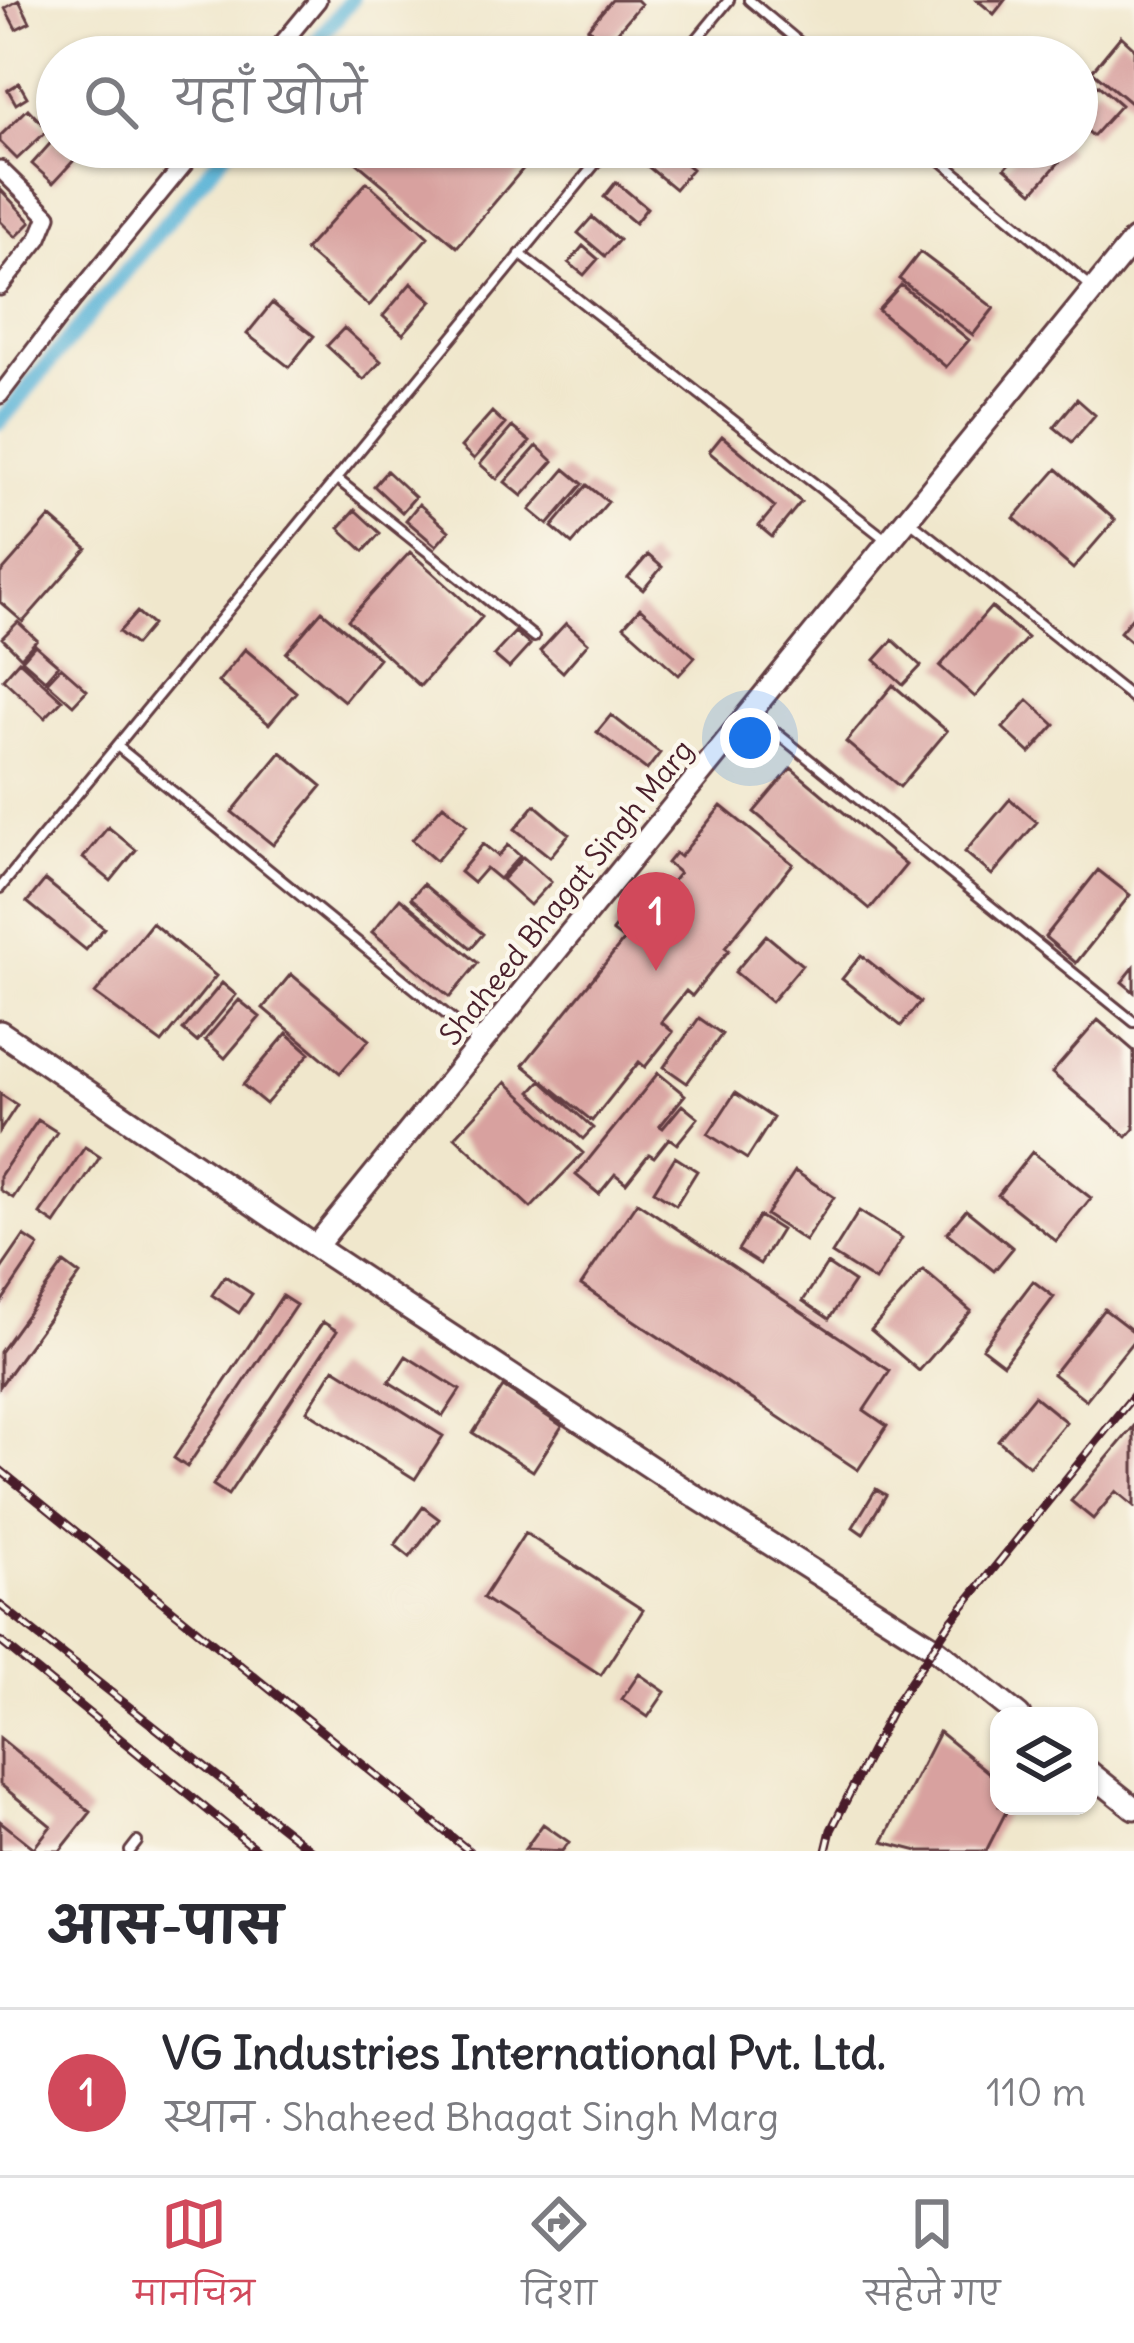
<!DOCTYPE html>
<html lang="hi">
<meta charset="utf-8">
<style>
:root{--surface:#fff;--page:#f7f7f7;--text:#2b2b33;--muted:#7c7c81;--line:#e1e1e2;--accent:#d1495b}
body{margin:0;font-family:Delius,"Playpen Sans Deva",sans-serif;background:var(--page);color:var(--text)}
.controls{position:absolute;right:36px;bottom:36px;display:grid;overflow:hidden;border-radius:24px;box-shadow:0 3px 9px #0004}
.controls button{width:108px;height:108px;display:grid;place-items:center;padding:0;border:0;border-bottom:3px solid var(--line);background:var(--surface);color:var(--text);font:60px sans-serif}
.you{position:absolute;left:750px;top:738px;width:42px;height:42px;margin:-30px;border:9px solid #fff;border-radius:50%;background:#1a73e8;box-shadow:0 0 0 18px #1a73e833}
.badge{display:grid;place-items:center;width:78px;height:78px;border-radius:50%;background:var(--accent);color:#fff;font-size:39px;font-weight:700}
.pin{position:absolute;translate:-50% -99px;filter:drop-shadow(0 3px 6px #0008)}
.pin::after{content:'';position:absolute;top:63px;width:42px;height:36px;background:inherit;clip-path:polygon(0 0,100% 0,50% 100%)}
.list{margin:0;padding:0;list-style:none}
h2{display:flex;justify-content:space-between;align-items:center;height:156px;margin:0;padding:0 48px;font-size:51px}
h2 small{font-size:39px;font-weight:400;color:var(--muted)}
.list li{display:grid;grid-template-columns:78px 1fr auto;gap:36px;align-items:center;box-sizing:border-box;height:168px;padding:0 48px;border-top:3px solid var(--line)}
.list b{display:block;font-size:45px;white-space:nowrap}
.list p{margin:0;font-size:39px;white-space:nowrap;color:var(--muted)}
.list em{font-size:39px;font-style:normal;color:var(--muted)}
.icon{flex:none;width:66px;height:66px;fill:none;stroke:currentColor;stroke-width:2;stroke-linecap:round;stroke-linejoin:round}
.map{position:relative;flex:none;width:1134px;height:1851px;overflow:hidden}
.search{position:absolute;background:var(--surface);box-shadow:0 3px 9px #0004;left:36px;right:36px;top:36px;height:132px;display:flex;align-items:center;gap:30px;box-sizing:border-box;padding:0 42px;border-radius:66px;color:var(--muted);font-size:45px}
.sheet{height:324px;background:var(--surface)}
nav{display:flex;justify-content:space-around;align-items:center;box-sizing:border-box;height:168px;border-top:3px solid var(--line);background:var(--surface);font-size:33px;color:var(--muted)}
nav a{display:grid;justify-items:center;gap:6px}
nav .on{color:var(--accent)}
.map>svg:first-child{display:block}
</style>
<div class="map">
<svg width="1134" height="1851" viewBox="0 0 1134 1851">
<rect width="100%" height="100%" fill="#fbf7ec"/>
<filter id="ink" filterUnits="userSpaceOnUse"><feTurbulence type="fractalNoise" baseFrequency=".00833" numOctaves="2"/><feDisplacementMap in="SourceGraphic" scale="24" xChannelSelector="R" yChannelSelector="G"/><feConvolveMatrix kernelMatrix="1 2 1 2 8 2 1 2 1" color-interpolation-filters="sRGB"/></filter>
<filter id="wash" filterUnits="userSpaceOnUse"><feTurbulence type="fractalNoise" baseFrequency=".004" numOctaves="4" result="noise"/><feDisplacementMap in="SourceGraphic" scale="48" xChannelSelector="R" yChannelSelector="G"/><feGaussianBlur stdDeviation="2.7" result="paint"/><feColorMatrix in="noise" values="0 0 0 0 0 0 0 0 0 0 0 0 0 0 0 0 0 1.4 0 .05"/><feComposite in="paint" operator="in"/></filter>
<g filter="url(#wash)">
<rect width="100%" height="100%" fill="#f0e7cc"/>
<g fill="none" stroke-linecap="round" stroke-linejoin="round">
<path stroke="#59b2d6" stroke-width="16" d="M304,57L351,0
M0,422L229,147"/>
</g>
<g id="blocks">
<path fill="#d8a19f" d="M19,0L30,22L16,29L5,8Z
M612,0H637L641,4L607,44L588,28Z
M977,0H1005L994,14Z
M1121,36L1134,48V106L1092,71Z
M411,44L427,57H401Z
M19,83L27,97L16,104L8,90Z
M1098,85L1121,105L1093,136L1077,122V108Z
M28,109L48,130L17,159L0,142V136Z
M57,136V147H64L76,158L53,183L32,164Z
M338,147H534L538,151L457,247Z
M641,147H666L692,169L675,189L634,155Z
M1024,147H1064L1069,151L1033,192L1005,168Z
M367,182L428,237L369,306L305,250Z
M616,182L647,208L635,223L604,197Z
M0,189L31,222L16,237L0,221Z
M592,217L619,240L605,256L578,233Z
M583,246L598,259L584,275L569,263Z
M920,252L994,308L973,335L899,279Z
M411,283L432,301L403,334L383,316Z
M901,285L969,340L946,367L878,310Z
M272,303L314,336L289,367L247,334Z
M344,328L381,361L364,380L327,346Z
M1077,399L1095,415L1072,442L1054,427Z
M492,412L505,424L474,459L461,447Z
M512,427L530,442L497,479L480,464Z
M722,436L801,502L772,537L759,526L775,507L709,452Z
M537,446L553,461L522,496L505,482Z
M565,469L583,484L548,525L530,510Z
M1057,469L1115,520L1073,569L1014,518Z
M387,471L415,497L402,512L374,486Z
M587,485L608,502L572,544L552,527Z
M419,504L449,531L436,546L406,520Z
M355,510L380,533L364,551L339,528Z
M50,517L87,549L23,622L0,602V574Z
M410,552L482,617L420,686L348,620Z
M648,555L662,567L643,590L628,578Z
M991,607L1027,638L975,697L940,666Z
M640,608L695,657L679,675L624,626Z
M322,611L379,658L344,701L286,653Z
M137,612L152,625L135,645L119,632Z
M1134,615V644L1120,632Z
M18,622L37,640L21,657L2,638Z
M566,623L588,643L563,672L540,651Z
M515,632L530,645L509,668L494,655Z
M893,640L921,666L903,685L875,660Z
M35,645L58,665L45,680L22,660Z
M245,649L296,692L269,724L218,682Z
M19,661L62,700L45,718L3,679Z
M61,667L87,690L73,705L47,682Z
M893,685L947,731L900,787L846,742Z
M1028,700L1055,725L1030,753L1003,728Z
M611,715L660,753L647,770L597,732Z
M281,752L322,786L273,845L232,812Z
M791,768L906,865L870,909L754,812Z
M1010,799L1037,822L992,875L965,852Z
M443,805L467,825L436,861L412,840Z
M535,805L569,834L550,857L515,829Z
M721,806L793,864L725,947L729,950L692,996L686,991L661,1022L673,1032L645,1067L639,1062L592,1121L523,1065L624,940L612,931L637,900L649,910L679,873L667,863L675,853L680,857Z
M108,827L136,850L111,881L83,858Z
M483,844L498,856L508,845L520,856L499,879L486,868L473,883L460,872Z
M523,857L551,882L530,905L502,880Z
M1098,870L1130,895L1076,963L1045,937Z
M45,880L104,928L86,950L27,902Z
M423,884L483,934L471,948L411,898Z
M400,898L478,963L450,997L372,932Z
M152,923L216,976L162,1043L95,994Z
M766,935L802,965L771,1002L735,972Z
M861,955L920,1002L901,1026L842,979Z
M1134,967V992L1122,982Z
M291,974L369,1040L340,1073L263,1008Z
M222,983L236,995L197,1042L183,1030Z
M239,1000L260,1017L225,1058L205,1040Z
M699,1018L722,1034L687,1083L664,1067Z
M1098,1020L1134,1051V1129L1127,1137L1052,1073Z
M287,1033L310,1053L266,1104L243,1085Z
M658,1073L685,1095L660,1126L663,1128L682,1105L698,1118L677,1144L669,1138L654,1157L649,1154L626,1183L615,1174L599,1194L576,1175Z
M541,1081L593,1128L583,1139L531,1092Z
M506,1082L583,1153L531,1208L455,1137Z
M735,1093L773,1118L747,1159L708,1134Z
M0,1094L17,1105L0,1131Z
M38,1120L57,1132L13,1198L0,1190V1176Z
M85,1147L100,1157L55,1224L40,1214Z
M1032,1152L1091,1198L1056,1241L998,1195Z
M675,1157L697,1171L676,1205L654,1191Z
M795,1171L834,1197L805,1241L766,1215Z
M637,1202L890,1371L864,1410L887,1426L858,1470L581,1285Z
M966,1210L1013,1248L994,1271L947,1233Z
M859,1211L902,1238L875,1281L832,1254Z
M759,1216L781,1230L760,1264L738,1250Z
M24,1236L39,1246L0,1304V1271Z
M64,1263L80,1275L0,1386V1352Z
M827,1264L854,1282L829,1319L803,1301Z
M923,1270L971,1311L919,1371L871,1330Z
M225,1276L252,1294L239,1313L212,1295Z
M1033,1281L1054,1297L1003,1364L982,1348Z
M282,1296L296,1305L187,1467L174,1458Z
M1104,1309L1134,1332V1340L1086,1400L1053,1374Z
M323,1322L337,1331L228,1495L213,1485Z
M406,1356L460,1390L443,1416L389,1382Z
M334,1368L443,1436L415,1479L307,1411Z
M503,1387L562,1426L533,1471L473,1433Z
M1034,1396L1066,1422L1029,1466L998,1440Z
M1134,1426V1506L1116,1491L1093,1519L1071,1501Z
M876,1489L886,1495L863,1534L853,1527Z
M423,1507L439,1519L410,1557L395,1545Z
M525,1533L643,1610L601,1675L483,1598Z
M639,1674L665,1692L648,1717L622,1699Z
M939,1732L999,1781V1806H1009L986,1851H918L883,1842Z
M0,1738L91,1812L60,1851H0V1821L34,1848L51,1826L0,1784Z
M543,1824L569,1842L562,1851L525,1849Z"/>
</g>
</g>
<g filter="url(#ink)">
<use href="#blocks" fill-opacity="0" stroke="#633d43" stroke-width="3"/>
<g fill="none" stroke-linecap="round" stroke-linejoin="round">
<g stroke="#633d43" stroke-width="14">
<path id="lane" d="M749,0L817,57
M682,57L729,0
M925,147L1094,289
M520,254L888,541
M337,479L534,637
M909,520L1134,699
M752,713L1134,1022
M117,746L479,1041
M0,888L609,147
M130,1851L137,1842"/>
</g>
<g stroke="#633d43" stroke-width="21">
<path id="street" d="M271,57L318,0
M0,169L48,216L39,238L0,287
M0,395L64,311L198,147"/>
</g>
<g stroke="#633d43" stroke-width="27">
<path id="secondary" d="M0,1032L331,1257L699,1499L933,1647L1019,1716
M316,1246L1134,240
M1089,1772L1134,1808"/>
</g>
<use href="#lane" stroke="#fff" stroke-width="8"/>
<use href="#street" stroke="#fff" stroke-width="15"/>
<use href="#secondary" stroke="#fff" stroke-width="21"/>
<g stroke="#4a1f2b" stroke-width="9">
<path id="rail" d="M0,1470L469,1851
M0,1605L312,1851
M0,1641L258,1851
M826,1851L831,1830L894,1706L952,1620L1134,1395"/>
</g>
<use href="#rail" stroke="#fbf7ec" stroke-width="4.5" stroke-dasharray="14" stroke-linecap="butt"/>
</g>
</g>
<g text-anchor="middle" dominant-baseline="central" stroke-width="9" stroke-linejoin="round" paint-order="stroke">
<g font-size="30" fill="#4a1f2b" stroke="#fbf7ec">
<text transform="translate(566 892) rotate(-51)">Shaheed Bhagat Singh Marg</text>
</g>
</g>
</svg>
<div class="controls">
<button><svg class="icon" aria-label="layers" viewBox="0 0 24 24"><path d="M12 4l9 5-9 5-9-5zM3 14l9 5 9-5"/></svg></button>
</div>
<div class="you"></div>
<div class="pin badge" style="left:656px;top:971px">1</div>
<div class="search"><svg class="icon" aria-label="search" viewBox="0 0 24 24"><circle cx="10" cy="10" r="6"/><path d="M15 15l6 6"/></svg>यहाँ खोजें</div>
</div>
<section class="sheet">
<h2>आस-पास<small></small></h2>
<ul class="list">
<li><span class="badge">1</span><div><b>VG Industries International Pvt. Ltd.</b><p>स्थान · Shaheed Bhagat Singh Marg</p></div><em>110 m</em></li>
</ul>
</section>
<nav>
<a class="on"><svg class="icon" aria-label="map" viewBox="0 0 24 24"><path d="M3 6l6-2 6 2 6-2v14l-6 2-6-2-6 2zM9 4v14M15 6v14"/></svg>मानचित्र</a>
<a><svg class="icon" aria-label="directions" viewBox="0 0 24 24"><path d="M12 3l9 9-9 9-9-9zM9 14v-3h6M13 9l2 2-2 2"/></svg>दिशा</a>
<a><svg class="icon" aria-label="saved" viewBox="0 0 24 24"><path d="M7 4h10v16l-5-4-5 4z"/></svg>सहेजे गए</a>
</nav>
